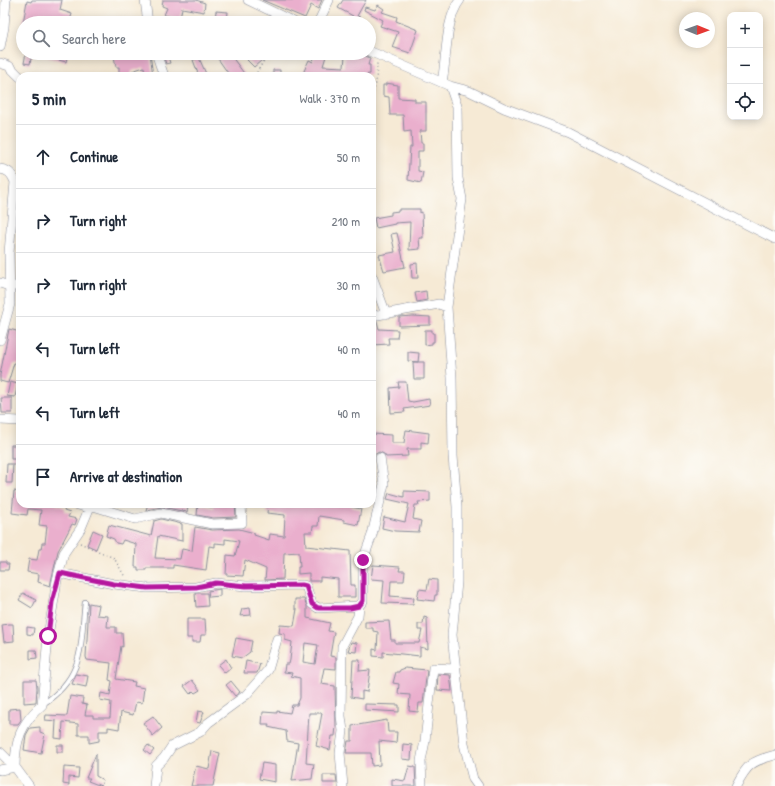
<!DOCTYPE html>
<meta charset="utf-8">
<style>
:root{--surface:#fff;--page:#f6f6f7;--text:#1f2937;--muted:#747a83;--line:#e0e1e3}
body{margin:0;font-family:"Patrick Hand",sans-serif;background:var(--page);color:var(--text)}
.controls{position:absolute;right:12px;top:12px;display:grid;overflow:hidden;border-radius:8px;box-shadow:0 2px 10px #0003}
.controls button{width:36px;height:36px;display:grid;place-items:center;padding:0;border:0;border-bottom:1px solid var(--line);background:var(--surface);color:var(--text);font:20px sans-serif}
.compass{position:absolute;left:679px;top:12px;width:36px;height:36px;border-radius:50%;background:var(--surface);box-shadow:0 2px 10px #0003;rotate:91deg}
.stop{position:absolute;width:12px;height:12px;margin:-9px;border:3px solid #b5179e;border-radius:50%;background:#fff}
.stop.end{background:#b5179e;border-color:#fff;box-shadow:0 1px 4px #0008}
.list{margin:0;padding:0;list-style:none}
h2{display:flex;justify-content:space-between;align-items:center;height:52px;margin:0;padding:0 16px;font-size:17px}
h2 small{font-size:13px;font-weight:400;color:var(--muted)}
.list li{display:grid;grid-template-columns:26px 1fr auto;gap:12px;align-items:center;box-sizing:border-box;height:64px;padding:0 16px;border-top:1px solid var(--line)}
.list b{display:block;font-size:15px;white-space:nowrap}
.list em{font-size:13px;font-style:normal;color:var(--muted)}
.icon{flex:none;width:22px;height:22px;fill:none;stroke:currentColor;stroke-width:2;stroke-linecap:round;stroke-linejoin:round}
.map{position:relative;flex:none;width:775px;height:786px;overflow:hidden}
.search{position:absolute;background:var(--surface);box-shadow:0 2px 10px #0003;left:16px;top:16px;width:360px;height:44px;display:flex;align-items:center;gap:10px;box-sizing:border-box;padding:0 14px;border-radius:22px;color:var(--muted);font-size:15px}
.panel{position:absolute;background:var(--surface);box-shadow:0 2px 10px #0003;left:16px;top:72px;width:360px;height:436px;border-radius:12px}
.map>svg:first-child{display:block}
</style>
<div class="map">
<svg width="775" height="786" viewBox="0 0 775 786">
<rect width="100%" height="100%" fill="#fdfcf7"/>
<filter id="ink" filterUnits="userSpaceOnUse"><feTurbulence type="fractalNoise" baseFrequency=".025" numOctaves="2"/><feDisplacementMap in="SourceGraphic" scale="8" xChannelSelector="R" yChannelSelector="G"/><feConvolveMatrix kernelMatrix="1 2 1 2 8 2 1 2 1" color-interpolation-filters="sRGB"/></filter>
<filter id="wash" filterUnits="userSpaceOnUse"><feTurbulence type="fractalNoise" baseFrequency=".012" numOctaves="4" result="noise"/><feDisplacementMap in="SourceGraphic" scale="16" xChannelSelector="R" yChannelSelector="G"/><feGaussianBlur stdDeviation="0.9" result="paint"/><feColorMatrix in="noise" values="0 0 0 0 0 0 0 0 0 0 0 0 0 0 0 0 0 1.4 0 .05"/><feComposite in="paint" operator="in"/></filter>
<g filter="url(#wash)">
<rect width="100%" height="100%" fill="#f6ead5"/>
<g id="blocks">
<path fill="#eaafcd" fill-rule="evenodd" d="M32,0H62L60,10L72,14L69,23H23L27,1L31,2Z
M163,0H196L205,3L204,12L182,8L180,19L164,15L167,8L162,6Z
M262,0H322L318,9L311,5L305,18Z
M343,0H366L357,16L360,17L358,23H351L353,16L338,8Z
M378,5L384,9L382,12L397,17L396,21L418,30L410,53L392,47L398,32L380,26L383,20L364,10L365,7L375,10Z
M216,11L228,12L227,21L215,20Z
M26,53H32L30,64L24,63Z
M42,53H68L66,62L41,55Z
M135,53H150L153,76H145L144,67L132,71L131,76H119V67H116L114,56H136Z
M214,53H229L246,76H230Z
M255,53L262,60L254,67L247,60Z
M315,53H327L323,66L344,67L345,56L355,57L356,53L366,56L370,58L368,65H370V74L355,76L323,73L324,76H304V71L309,60L313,62Z
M167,54L170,63L166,64L163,55Z
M199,58L207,76H199L193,60Z
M273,70H280V76H273Z
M386,83L398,85V98L415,99V102H426V131H420L421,143H423V151H418V171L423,172L421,183L408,180L410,147H412L411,131L404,132L403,115H390L389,97L383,96V85H386Z
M399,209H420V213L422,212L423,238H419L420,249L409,250L410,222L395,223V224L376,228L374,218L391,215V212L399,211Z
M397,233L405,267L384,271L379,255L395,252L391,234Z
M417,263L418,278H412L411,264Z
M426,291L427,300L417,302L415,293Z
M413,316L430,317V325L399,326V317Z
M377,321L379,329L398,330L397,338H388L389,344L372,345V322Z
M9,329L20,332V364L14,363L8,383L0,381V375Z
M425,330H432V333H434V342H432V344L425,345Z
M408,352L419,353L418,362L408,361Z
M413,362H424V379H414Z
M10,382L18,384L15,397L7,396Z
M398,382H406L408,401L413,402L429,399L430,405L404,409L405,412L391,413L390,388L399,387Z
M1,398H12V413H2Z
M406,430L429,433L428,443L421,442V449H407L408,456L386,457L384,454L379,452L372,456V434L392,435V443H404Z
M11,445H19V459H11Z
M7,464H13L12,483H6Z
M14,491L20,492V504H55L65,508L64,511L70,513L68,517L77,519L75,525L72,524L58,551L50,586L38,582L39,574L27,572L29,559L37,560L39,549H41L42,543H45L47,526L39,525L41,510L28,509L27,515L12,513Z
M404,491L430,492V501L418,502L419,505H415L413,519L421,521L419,532L395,531L382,528L384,517L405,522L409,504L387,499L389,493L404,497Z
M148,504H183L188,506L187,512L162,507L146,510Z
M198,504L214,508V504H235L236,517L213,518L197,515Z
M268,504H351V507L361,509L358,525L344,522V520L319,516L318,526H313L312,532H305L306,546L350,551L351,585H355V597H338V579L320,577V581H309V573L298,574V567H300L299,552L284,553L283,579L265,580L266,569L245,560L243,576L226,575L227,555L235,556L239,541L225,539V544L215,543V547L209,546L206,570L173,565V568H146V570H138V567H135L136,544L123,540L121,544L116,543L114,539L106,536L109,525L151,536L154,521L161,519L182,524V541L158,536L155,558L180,559L182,549L192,551L195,527L212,530L239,529L255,533L254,535L269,540L270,534L284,536L285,515L267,513Z
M93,530L102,534L96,549L87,545Z
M0,562H6V564H9L8,570H0Z
M373,565L400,567L399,571H405L404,581H391L390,596L414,598L413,604L382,603L384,580L371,579Z
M429,579L437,580V595H435L434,601L417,599L419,589L427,590Z
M220,589V596L209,597L208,591Z
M23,593L36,600L32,608L19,600Z
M195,593H207L208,606L196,607Z
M295,599H304L307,606V618L330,623L328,631L334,632L330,656L336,657V669L324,668L321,684L335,686L336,726L335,736H332L330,750L316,746L322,713H309L306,763L314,764L312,779L292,781L298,743L287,741L286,731L268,727L269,724H262L263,712L277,713V711L290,713L292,705H297L300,698V678L291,676L292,673L284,672L285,664H289L290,660L292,642L285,640V634L279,633L280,625L294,626L297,609H295ZM305,643L318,645L315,664L303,662Z
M89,603L99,605L97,615L108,616L107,627H116V633H122L123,647L121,646L116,679L135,682L134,686L144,688L142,703L136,702L133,715L121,712L119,729L108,727V731H99V741L89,743V735H78V724L63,722L62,739L55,738L56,721L45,720L46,715L67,716L70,696L83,698L82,704L87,705L85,715H93V718H110L111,702L100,700L101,693L110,695L112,681L109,680L111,663L87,660L86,657Z
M250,608L251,615L240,616L242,609Z
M424,617L427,618L428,649L420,647V656L383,652V657L373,656V649L377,650L378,632L373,631V628H365V622L389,621L391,640H395V643H419L422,630H418V624H423Z
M187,619H205L206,635H201L200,642H192V638H187Z
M9,624H13L14,641L4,642L2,625Z
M27,627L34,628L33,635L27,634Z
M236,638L252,641L250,652L242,658L232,656Z
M351,642L357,643L356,652L348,651Z
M30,650H36L37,658L30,659Z
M226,659L231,668L225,673L218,665Z
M353,660H360L359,671L370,670L367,692L362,691V699L351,697Z
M246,661L260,664L257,673H244Z
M405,668L427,670L423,703H419L418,712L409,711L410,695L398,694L399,684L393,683L396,672H399L400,670Z
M76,674L88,676L86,687L72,684Z
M438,674L450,675L452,691L437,690Z
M24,680H36L37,688L36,702L24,703Z
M192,680L200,690L195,693L193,691L190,694L184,686Z
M231,681L240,692L235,696L226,685Z
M365,704L399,705V712L365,710Z
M20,708L21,720L18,724H9V709Z
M198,711L204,712L200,723L196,722Z
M153,716L162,728L153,736L143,723Z
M387,720L388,732H397L396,743L379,741L380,765L372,766L371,753H346L348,741H352V726Z
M40,727V732L45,734L41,753L24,750L26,735L30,728Z
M403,744L412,745L411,760L402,759Z
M57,745H63V752H57Z
M148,745L154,750L150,755L144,750Z
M212,751L220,753L213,786H191L196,766L209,769Z
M96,754V776L103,780L101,786L88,781L90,778H86Z
M262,763L275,765V782L259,779Z
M409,766L415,767L416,786H392V779L405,781Z
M64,767L79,768L78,778L69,777V785L63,784Z
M323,775H336L337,783H323Z"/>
</g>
</g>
<g filter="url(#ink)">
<use href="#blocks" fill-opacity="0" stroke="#888c9a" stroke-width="1"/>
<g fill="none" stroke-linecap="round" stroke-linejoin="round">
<g stroke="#888c9a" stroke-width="6">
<path id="service" d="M43,704C85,676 80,647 85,602"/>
</g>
<g stroke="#888c9a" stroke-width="10">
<path id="minor" d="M145,0L148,23
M248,0L296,23
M318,23L329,0
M0,47L4,27L6,0
M369,51L450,86L469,91L504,108L568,132L775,239
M156,53L164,76
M0,63L9,66L20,77
M442,82C447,58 445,19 460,0
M450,86L457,106L458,178L462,199L447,307L452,378L453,456L457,507V582L452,635L464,744L473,779L478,786
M0,169C9,170 12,174 15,182L9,253L10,304L0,340
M372,276L386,314
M0,283L9,286H20
M372,316L439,304L447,307
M0,420L20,421
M75,504L88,508
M90,505L135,519L161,513L212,524L242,523L241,504
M59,573L114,584L147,588L196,587L216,583L246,586L303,585L306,586L312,604L318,608L359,606L363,601V560L372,535L384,484L380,458
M0,752L15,767L29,786
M0,770L15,767C15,741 21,723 42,705L48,636L57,580L64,553L81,528L91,504
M154,786L156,766L164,758L172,746L200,732L208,723L246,695L268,670L277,639
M343,786L340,753L343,731L341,716L342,646L358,616L359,606
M422,786L421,761L425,741L433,668L455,669
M736,786C747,764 752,761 775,755"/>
</g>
<path stroke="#888c9a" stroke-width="1.5" stroke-dasharray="1 3" stroke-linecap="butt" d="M255,76L268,53
M372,96L376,83L377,63
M80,543L114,558L125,577"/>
<use href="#service" stroke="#fff" stroke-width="4.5"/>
<use href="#minor" stroke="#fff" stroke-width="9"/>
</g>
</g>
<g fill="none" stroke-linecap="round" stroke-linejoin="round" filter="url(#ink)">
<path stroke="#b5179e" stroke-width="5" d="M48,636L52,602L60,573L114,584L147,588L196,587L216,583L246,586L302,585L306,586L312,604L318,608H350L359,606L363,601V560"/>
</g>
</svg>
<div class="controls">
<button>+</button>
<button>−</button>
<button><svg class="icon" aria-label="locate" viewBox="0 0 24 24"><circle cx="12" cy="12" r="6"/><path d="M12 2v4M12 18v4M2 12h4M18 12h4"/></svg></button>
</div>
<svg class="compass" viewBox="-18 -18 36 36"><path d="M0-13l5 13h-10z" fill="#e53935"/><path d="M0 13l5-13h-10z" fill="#747a83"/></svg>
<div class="stop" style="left:48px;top:636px"></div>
<div class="stop end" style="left:363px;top:560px"></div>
<div class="search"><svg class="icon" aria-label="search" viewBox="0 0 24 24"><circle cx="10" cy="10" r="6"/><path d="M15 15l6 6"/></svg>Search here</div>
<section class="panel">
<h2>5 min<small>Walk · 370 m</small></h2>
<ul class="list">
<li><svg class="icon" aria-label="ahead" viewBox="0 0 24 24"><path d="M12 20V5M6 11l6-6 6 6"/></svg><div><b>Continue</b></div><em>50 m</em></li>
<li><svg class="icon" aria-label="right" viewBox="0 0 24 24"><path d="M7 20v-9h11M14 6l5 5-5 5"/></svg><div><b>Turn right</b></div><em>210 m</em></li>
<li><svg class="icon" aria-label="right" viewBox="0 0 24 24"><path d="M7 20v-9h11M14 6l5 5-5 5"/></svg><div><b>Turn right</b></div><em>30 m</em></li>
<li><svg class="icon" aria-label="left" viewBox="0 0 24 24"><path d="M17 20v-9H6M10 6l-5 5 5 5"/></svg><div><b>Turn left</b></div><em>40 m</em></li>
<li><svg class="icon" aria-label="left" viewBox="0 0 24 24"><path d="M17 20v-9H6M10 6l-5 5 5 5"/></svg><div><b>Turn left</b></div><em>40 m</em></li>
<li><svg class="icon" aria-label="arrive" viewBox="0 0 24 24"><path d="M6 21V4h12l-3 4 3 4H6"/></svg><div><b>Arrive at destination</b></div></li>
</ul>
</section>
</div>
